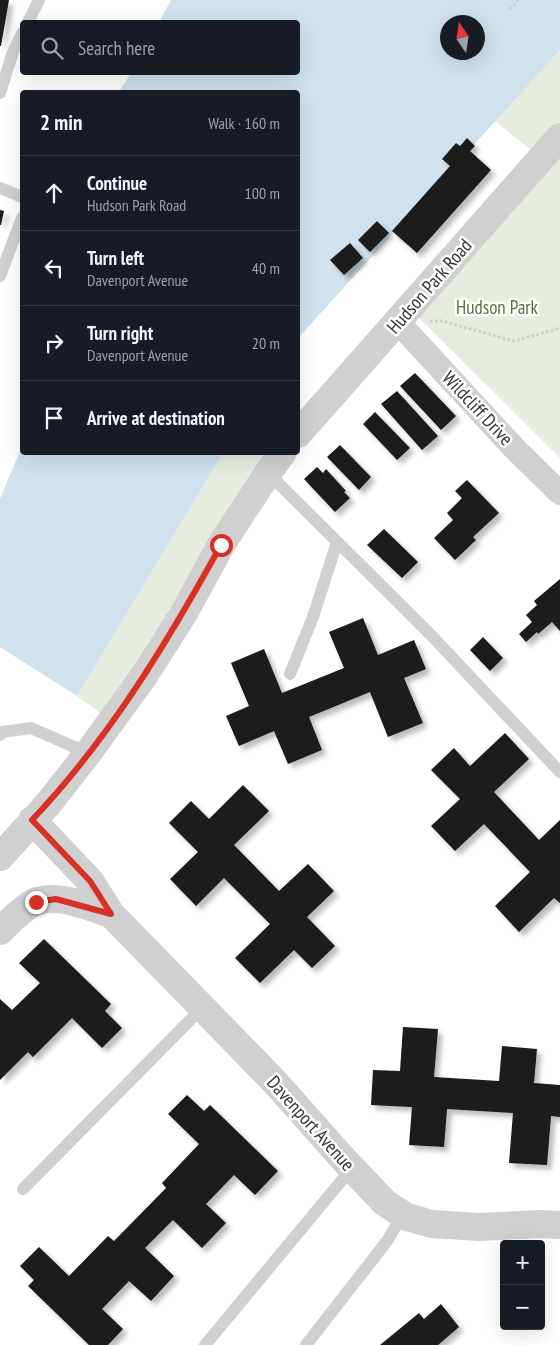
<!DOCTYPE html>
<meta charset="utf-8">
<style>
:root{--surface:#171b24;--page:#20242c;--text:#f1f3f6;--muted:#9ea1a6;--line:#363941}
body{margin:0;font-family:"PT Sans Narrow",sans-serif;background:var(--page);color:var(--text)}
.controls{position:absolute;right:15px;bottom:15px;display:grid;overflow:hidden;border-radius:5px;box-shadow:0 5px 20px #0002}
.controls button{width:45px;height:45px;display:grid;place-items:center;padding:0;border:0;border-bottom:1px solid var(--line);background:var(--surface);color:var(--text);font:25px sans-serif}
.compass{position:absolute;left:440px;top:15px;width:45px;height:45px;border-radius:50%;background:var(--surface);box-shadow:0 5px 20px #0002;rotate:347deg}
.stop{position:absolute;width:15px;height:15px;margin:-11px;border:4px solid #d93025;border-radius:50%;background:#fff}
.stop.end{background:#d93025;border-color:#fff;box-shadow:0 1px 5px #0008}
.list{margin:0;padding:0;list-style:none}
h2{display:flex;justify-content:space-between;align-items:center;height:65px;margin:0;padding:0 20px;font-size:21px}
h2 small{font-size:16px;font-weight:400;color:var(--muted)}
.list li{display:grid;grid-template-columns:32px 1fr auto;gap:15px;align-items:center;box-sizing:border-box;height:75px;padding:0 20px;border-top:1px solid var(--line)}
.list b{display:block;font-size:19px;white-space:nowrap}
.list p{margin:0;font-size:16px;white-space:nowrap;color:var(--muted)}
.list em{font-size:16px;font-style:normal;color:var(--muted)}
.icon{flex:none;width:28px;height:28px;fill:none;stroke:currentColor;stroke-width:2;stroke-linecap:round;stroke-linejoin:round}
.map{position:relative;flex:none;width:560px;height:1345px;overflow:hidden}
.search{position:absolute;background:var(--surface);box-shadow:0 5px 20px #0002;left:20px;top:20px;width:280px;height:55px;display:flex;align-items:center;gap:12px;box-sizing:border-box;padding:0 18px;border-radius:5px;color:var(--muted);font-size:19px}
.panel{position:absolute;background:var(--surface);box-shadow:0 5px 20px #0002;left:20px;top:90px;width:280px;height:365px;border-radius:5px}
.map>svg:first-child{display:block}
</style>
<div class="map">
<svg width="560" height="1345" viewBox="0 0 560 1345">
<defs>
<filter id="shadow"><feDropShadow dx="4.5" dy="4.5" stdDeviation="2.5" flood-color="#0004"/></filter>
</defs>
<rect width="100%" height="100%" fill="#fff"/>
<path fill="#e6ecdf" d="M560,50V458L409,308L546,162L495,121Z
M223,453H270L115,724L77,696Z"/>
<path fill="#cfe2ee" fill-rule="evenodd" d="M171,0H560V50L298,338V92H119L131,73L298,72V22H159ZM448,22H478V52H448Z
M22,446V452L223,453L77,696L0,647V499Z"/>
<path fill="#1a1a1a" filter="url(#shadow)" d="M0,0H9L1,46H0Z
M467,138L475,146L470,151L491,170L417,253L392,231L450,166L442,159L456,143L460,146Z
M0,210L4,211L1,225H0Z
M377,221L389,233L370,252L358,240Z
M350,243L363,258L344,275L330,260Z
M415,373L456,416L441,430L400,386Z
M397,391L438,436L422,450L381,404Z
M375,412L410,448L397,460L363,424Z
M340,445L371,477L359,490L327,457Z
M317,467L323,473L326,469L346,491L344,492L350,498L335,512L304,479Z
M467,480L499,513L473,537L476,540L455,560L434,538L453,520L447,513L462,498L455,491Z
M384,529L418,562L402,578L367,545Z
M560,579V631L552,622L538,634L537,632L526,642L519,634L532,622L526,615L537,605L534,601Z
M363,618L378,655L414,640L426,669L404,678L423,723L388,737L370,692L309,717L322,750L288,764L274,731L239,746L226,716L249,706L231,663L264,649L282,693L344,668L329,632Z
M483,637L503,658L490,671L470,650Z
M505,733L529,759L494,792L539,840L560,820V903L554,898L519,932L495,906L530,872L484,824L455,851L431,826L460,799L431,770L454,748L470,766Z
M243,785L269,811L234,845L279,891L308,864L334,891L307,917L335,946L312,968L294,950L260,983L235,958L270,924L224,878L196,906L170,879L198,852L169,823L191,801L209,819Z
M44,939L111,1004L105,1011L122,1028L102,1048L72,1018L33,1057L28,1052L0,1080V999L12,1010L40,983L19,963Z
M403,1027L438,1029L434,1077L499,1081L502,1046L537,1049L534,1083L560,1085V1117L551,1116L547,1165L509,1163L513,1113L447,1109L444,1147L409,1145L412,1107L371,1105L373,1070L400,1071Z
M187,1095L204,1111L210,1105L278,1171L255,1195L234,1175L206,1204L226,1223L202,1248L173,1220L145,1248L174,1276L151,1301L129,1281L102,1309L123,1329L108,1345H89L28,1286L34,1280L20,1266L39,1247L69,1276L108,1236L114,1241L166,1188L162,1183L199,1144L168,1114Z
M441,1304L459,1327L438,1345H380L419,1313L424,1319Z"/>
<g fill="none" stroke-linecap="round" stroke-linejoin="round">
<path stroke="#cdcdcd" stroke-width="3" stroke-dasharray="2.5 2.5" stroke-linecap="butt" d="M510,9L518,0
M430,321H442L514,341L560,328"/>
<path stroke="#d0d0d0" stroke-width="12" d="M28,22L39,0
M0,93L13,52L22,33
M0,188L22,197
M0,276L22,218
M268,473L430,634L560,772
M290,674L313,617L337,542
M0,735L2,732L31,728L88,753
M23,1189L203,1007
M205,1345L352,1168
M306,1345L387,1241L403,1214"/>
<path stroke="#d0d0d0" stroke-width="24" d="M398,322L514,448L560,493"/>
<path stroke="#d0d0d0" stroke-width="28" d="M298,434L560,137
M32,820L90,881L111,914L273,1080L346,1162L385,1203L407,1217L432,1224L479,1227L541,1224L560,1225
M0,857L48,804L88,753L144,676L184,613L221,545L268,473L283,452
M0,931C9,922 26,905 37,901C61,894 89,907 111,914"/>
</g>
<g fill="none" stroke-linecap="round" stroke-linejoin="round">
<path stroke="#d93025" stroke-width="6" d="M36,902L56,899L111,914L90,881L32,820C109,739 167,643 221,545"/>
</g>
<g text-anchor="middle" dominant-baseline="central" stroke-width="5" stroke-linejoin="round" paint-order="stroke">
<g font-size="19" fill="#333" stroke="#fff">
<text transform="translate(429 286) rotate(-49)">Hudson Park Road</text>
<text transform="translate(478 408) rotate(47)">Wildcliff Drive</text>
<text transform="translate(311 1123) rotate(48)">Davenport Avenue</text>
</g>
<g font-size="19" fill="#56703f" stroke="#fff">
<text x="497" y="307">Hudson Park</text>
</g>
</g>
</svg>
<div class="controls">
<button>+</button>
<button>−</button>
</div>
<svg class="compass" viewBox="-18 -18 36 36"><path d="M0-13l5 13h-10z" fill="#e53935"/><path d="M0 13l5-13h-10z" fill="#9ea1a6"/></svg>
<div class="stop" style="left:221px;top:545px"></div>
<div class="stop end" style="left:36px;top:902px"></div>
<div class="search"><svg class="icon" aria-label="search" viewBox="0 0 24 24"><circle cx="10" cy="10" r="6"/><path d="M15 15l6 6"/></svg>Search here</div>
<section class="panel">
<h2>2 min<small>Walk · 160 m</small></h2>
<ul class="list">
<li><svg class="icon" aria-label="ahead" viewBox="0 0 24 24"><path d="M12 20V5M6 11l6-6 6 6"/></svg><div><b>Continue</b><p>Hudson Park Road</p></div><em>100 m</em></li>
<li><svg class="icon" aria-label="left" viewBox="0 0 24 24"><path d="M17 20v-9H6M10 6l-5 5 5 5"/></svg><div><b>Turn left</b><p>Davenport Avenue</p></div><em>40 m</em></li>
<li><svg class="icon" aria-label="right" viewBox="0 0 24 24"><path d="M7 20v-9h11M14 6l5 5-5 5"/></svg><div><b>Turn right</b><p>Davenport Avenue</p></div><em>20 m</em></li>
<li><svg class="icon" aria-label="arrive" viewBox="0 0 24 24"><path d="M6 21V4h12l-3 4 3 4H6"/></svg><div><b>Arrive at destination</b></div></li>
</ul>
</section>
</div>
